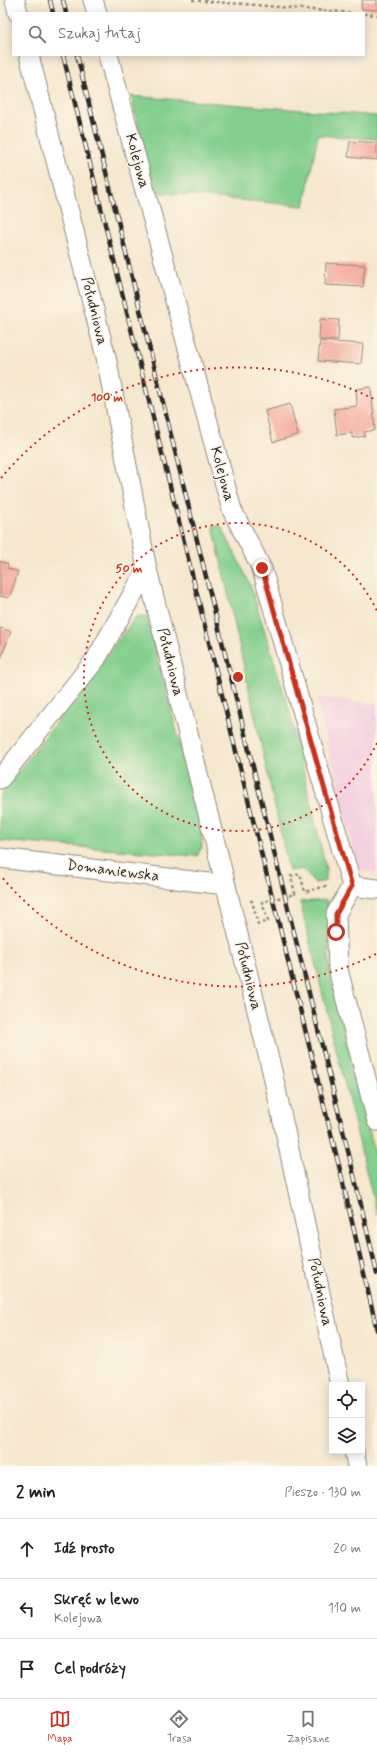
<!DOCTYPE html>
<html lang="pl">
<meta charset="utf-8">
<style>
:root{--surface:#fff;--page:#f6f6f6;--text:#222;--muted:#767676;--line:#e0e0e0;--accent:#c8321e}
body{margin:0;font-family:Mynerve,sans-serif;background:var(--page);color:var(--text)}
.controls{position:absolute;right:12px;bottom:12px;display:grid;overflow:hidden;border-radius:0px;box-shadow:0 2px 10px #0003}
.controls button{width:36px;height:36px;display:grid;place-items:center;padding:0;border:0;border-bottom:1px solid var(--line);background:var(--surface);color:var(--text);font:20px sans-serif}
.stop{position:absolute;width:12px;height:12px;margin:-9px;border:3px solid #c8321e;border-radius:50%;background:#fff}
.stop.end{background:#c8321e;border-color:#fff;box-shadow:0 1px 4px #0008}
.list{margin:0;padding:0;list-style:none}
h2{display:flex;justify-content:space-between;align-items:center;height:52px;margin:0;padding:0 16px;font-size:17px}
h2 small{font-size:13px;font-weight:400;color:var(--muted)}
.list li{display:grid;grid-template-columns:26px 1fr auto;gap:12px;align-items:center;box-sizing:border-box;height:60px;padding:0 16px;border-top:1px solid var(--line)}
.list b{display:block;font-size:15px;white-space:nowrap}
.list p{margin:0;font-size:13px;white-space:nowrap;color:var(--muted)}
.list em{font-size:13px;font-style:normal;color:var(--muted)}
.icon{flex:none;width:22px;height:22px;fill:none;stroke:currentColor;stroke-width:2;stroke-linecap:round;stroke-linejoin:round}
.map{position:relative;flex:none;width:377px;height:1466px;overflow:hidden}
.search{position:absolute;background:var(--surface);box-shadow:0 2px 10px #0003;left:12px;right:12px;top:12px;height:44px;display:flex;align-items:center;gap:10px;box-sizing:border-box;padding:0 14px;border-radius:0px;color:var(--muted);font-size:15px}
.sheet{height:232px;background:var(--surface)}
nav{display:flex;justify-content:space-around;align-items:center;box-sizing:border-box;height:56px;border-top:1px solid var(--line);background:var(--surface);font-size:11px;color:var(--muted)}
nav a{display:grid;justify-items:center;gap:2px}
nav .on{color:var(--accent)}
.map>svg:first-child{display:block}
</style>
<div class="map">
<svg width="377" height="1466" viewBox="0 0 377 1466">
<rect width="100%" height="100%" fill="#fcf5e5"/>
<filter id="ink" filterUnits="userSpaceOnUse"><feTurbulence type="fractalNoise" baseFrequency=".025" numOctaves="2"/><feDisplacementMap in="SourceGraphic" scale="8" xChannelSelector="R" yChannelSelector="G"/><feConvolveMatrix kernelMatrix="1 2 1 2 8 2 1 2 1" color-interpolation-filters="sRGB"/></filter>
<filter id="wash" filterUnits="userSpaceOnUse"><feTurbulence type="fractalNoise" baseFrequency=".012" numOctaves="4" result="noise"/><feDisplacementMap in="SourceGraphic" scale="16" xChannelSelector="R" yChannelSelector="G"/><feGaussianBlur stdDeviation="0.9" result="paint"/><feColorMatrix in="noise" values="0 0 0 0 0 0 0 0 0 0 0 0 0 0 0 0 0 1.4 0 .05"/><feComposite in="paint" operator="in"/></filter>
<g filter="url(#wash)">
<rect width="100%" height="100%" fill="#f6e7cf"/>
<path fill="#f3cfe0" d="M316,697L377,704V873L358,870Z"/>
<path fill="#84cf8d" stroke="#587d5c" d="M131,96L377,116V139L318,135L304,206L154,192Z
M213,526H221L250,584L289,709L326,869V881L315,883L302,869L289,871Z
M140,616H147L201,826L202,847L197,856L0,841V796L135,618Z
M328,900L329,971L377,1161V1215L300,902Z"/>
<g id="blocks">
<path fill="#f4a398" d="M362,0H377V10L361,9Z
M350,141L377,143V160L348,157Z
M326,263L365,265L363,287L325,285Z
M320,319L339,320L338,340H319Z
M320,341L363,344L361,364L318,361Z
M371,387L375,430L364,432L365,436L352,438V433L337,435L334,409L357,406L356,389Z
M290,404L298,435L273,442L265,411Z
M0,561L8,564L7,568L18,572L9,598L0,596Z
M0,628L11,631L0,661Z"/>
</g>
</g>
<g filter="url(#ink)">
<use href="#blocks" fill-opacity="0" stroke="#90897d" stroke-width="1"/>
<g fill="none" stroke-linecap="round" stroke-linejoin="round">
<g stroke="#90897d" stroke-width="21">
<path id="minor" d="M15,0L18,13
M93,0L97,13
M29,55L106,357L147,569L272,1071L340,1385
M108,55L232,510L262,569L352,886
M0,779L96,659L147,569
M0,858L226,885
M352,886L336,914L338,969L377,1121
M352,886L377,889
M354,1451L357,1466"/>
</g>
<path stroke="#90897d" stroke-width="2.5" stroke-dasharray="3 3" stroke-linecap="butt" d="M192,0L353,13
M364,14L377,15
M250,901H252L258,924L268,921L262,902L295,894L291,876L300,874L305,892L329,885"/>
<use href="#minor" stroke="#fff" stroke-width="19"/>
<g stroke="#2b2b2b" stroke-width="4.5">
<path id="rail" d="M50,0L53,13
M63,0L66,13
M63,55L340,1170L377,1330
M77,55L352,1167L377,1273"/>
</g>
<use href="#rail" stroke="#fcf5e5" stroke-width="3" stroke-dasharray="9" stroke-linecap="butt"/>
</g>
</g>
<g fill="none" stroke-linecap="round" stroke-linejoin="round" filter="url(#ink)">
<path stroke="#c8321e" stroke-width="5" d="M262,568L352,886L336,914V932"/>
</g>
<g fill="none" stroke="#c8321e" stroke-width="2" stroke-dasharray="2 4">
<path d="M377 743A154 154 0 1 1 377 611"/>
<path d="M376 954A309 309 0 0 1 1 876M1 478A309 309 0 0 1 376 400"/>
</g>
<g text-anchor="middle" dominant-baseline="central" stroke-width="3" stroke-linejoin="round" paint-order="stroke">
<g font-size="15" fill="#2b2b2b" stroke="#fcf5e5">
<text transform="translate(137 161) rotate(75)">Kolejowa</text>
<text transform="translate(94 311) rotate(76)">Południowa</text>
<text transform="translate(222 474) rotate(75)">Kolejowa</text>
<text transform="translate(170 662) rotate(76)">Południowa</text>
<text transform="translate(113 871) rotate(7)">Domaniewska</text>
<text transform="translate(248 976) rotate(76)">Południowa</text>
<text transform="translate(320 1292) rotate(78)">Południowa</text>
</g>
</g>
<circle cx="238" cy="677" r="6" fill="#c8321e" stroke="#fcf5e5" stroke-width="2"/>
<g font-size="12" text-anchor="middle" font-weight="bold" fill="#c8321e" stroke="#fcf5e5" stroke-width="3" stroke-linejoin="round" paint-order="stroke">
<text x="107" y="401">100 m</text>
<text x="129" y="572">50 m</text>
</g>
</svg>
<div class="controls">
<button><svg class="icon" aria-label="locate" viewBox="0 0 24 24"><circle cx="12" cy="12" r="6"/><path d="M12 2v4M12 18v4M2 12h4M18 12h4"/></svg></button>
<button><svg class="icon" aria-label="layers" viewBox="0 0 24 24"><path d="M12 4l9 5-9 5-9-5zM3 14l9 5 9-5"/></svg></button>
</div>
<div class="stop" style="left:336px;top:932px"></div>
<div class="stop end" style="left:262px;top:568px"></div>
<div class="search"><svg class="icon" aria-label="search" viewBox="0 0 24 24"><circle cx="10" cy="10" r="6"/><path d="M15 15l6 6"/></svg>Szukaj tutaj</div>
</div>
<section class="sheet">
<h2>2 min<small>Pieszo · 130 m</small></h2>
<ul class="list">
<li><svg class="icon" aria-label="ahead" viewBox="0 0 24 24"><path d="M12 20V5M6 11l6-6 6 6"/></svg><div><b>Idź prosto</b></div><em>20 m</em></li>
<li><svg class="icon" aria-label="left" viewBox="0 0 24 24"><path d="M17 20v-9H6M10 6l-5 5 5 5"/></svg><div><b>Skręć w lewo</b><p>Kolejowa</p></div><em>110 m</em></li>
<li><svg class="icon" aria-label="arrive" viewBox="0 0 24 24"><path d="M6 21V4h12l-3 4 3 4H6"/></svg><div><b>Cel podróży</b></div></li>
</ul>
</section>
<nav>
<a class="on"><svg class="icon" aria-label="map" viewBox="0 0 24 24"><path d="M3 6l6-2 6 2 6-2v14l-6 2-6-2-6 2zM9 4v14M15 6v14"/></svg>Mapa</a>
<a><svg class="icon" aria-label="directions" viewBox="0 0 24 24"><path d="M12 3l9 9-9 9-9-9zM9 14v-3h6M13 9l2 2-2 2"/></svg>Trasa</a>
<a><svg class="icon" aria-label="saved" viewBox="0 0 24 24"><path d="M7 4h10v16l-5-4-5 4z"/></svg>Zapisane</a>
</nav>
